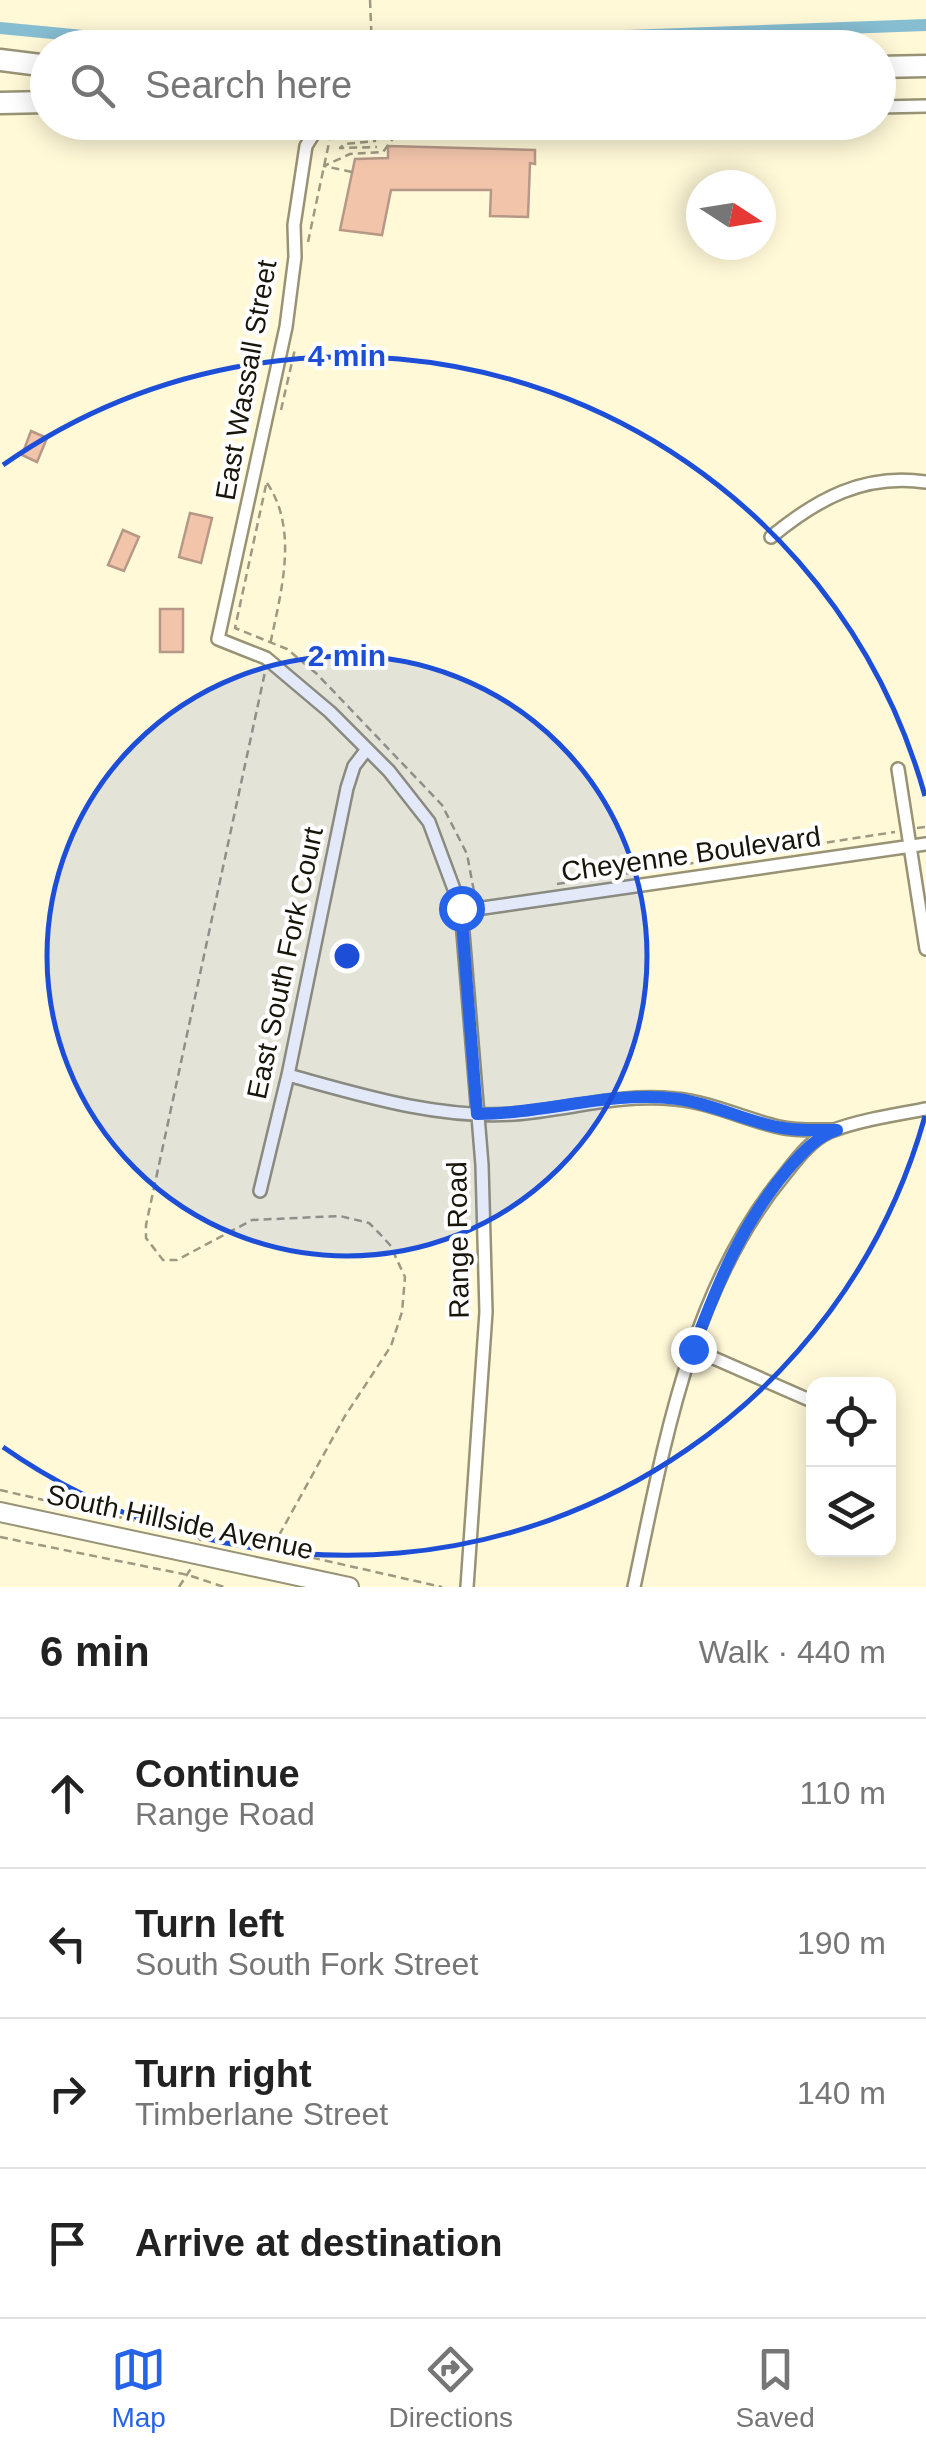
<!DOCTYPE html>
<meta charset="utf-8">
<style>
:root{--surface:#fff;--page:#f2f2f2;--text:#222;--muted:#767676;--line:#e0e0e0;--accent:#2563eb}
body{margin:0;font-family:Arial,sans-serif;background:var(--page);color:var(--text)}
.controls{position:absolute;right:30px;bottom:30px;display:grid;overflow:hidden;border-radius:20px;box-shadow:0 5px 25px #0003}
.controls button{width:90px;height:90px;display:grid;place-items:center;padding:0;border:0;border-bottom:2px solid var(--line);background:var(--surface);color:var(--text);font:50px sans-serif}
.compass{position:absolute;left:686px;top:170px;width:90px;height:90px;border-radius:50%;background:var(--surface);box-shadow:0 5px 25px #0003;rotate:102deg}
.stop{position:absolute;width:30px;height:30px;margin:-22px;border:8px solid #2563eb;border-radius:50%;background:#fff}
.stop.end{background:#2563eb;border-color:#fff;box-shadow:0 2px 10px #0008}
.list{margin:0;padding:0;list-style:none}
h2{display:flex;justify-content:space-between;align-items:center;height:130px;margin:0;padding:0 40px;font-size:42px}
h2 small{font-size:32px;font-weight:400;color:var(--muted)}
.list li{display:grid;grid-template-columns:65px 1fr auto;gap:30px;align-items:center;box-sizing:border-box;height:150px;padding:0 40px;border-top:2px solid var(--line)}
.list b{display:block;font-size:38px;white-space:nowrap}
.list p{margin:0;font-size:32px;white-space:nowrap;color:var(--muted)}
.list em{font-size:32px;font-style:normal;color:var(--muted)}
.icon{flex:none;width:55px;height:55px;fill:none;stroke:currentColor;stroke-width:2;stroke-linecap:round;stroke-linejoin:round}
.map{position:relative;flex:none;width:926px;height:1587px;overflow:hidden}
.search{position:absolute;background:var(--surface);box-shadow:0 5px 25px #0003;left:30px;right:30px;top:30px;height:110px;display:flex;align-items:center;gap:25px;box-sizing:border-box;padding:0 35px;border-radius:55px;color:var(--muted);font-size:38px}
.sheet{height:730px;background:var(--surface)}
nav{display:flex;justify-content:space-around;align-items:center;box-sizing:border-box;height:140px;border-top:2px solid var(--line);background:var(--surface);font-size:28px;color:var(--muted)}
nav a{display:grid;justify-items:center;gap:5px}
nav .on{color:var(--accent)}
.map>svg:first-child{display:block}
</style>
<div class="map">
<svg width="926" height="1587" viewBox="0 0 926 1587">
<rect width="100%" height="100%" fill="#fff9d8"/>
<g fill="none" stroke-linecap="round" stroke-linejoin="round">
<path stroke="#86bdd0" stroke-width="12" d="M0,28L188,46L320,47L926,25"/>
</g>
<path fill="#f2c4aa" stroke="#b69887" stroke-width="2.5" d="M388,146L535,150V164L530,163L528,217L490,216L491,190H391L382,235L340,230L355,159L388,158Z
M31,431L47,438L37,462L22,455Z
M190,513L212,518L201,563L179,557Z
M123,530L139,537L124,571L108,565Z
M160,609H183V652H160Z"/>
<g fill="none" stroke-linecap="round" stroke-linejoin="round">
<g stroke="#989375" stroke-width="16">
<path id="minor" d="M878,107L926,106
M440,122L328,127L316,130L306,146L294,225L295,257L286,327L218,639L266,658L330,712L389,771L429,822L461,908L482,1165L486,1312L467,1587
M771,537C817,499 864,473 926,482
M898,769L926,949
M462,911L926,844
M288,1075C361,1095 437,1119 514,1114C568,1110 620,1093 675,1099C711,1102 744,1119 779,1127C796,1131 815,1130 833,1130
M260,1191L288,1075L347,788L354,766L367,749
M693,1349L814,1402
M634,1587C664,1445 690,1288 785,1174C797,1159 811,1140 829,1132C855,1121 898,1114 926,1109"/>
</g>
<g stroke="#989375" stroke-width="22">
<path id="secondary" d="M0,1512L349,1587"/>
</g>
<g stroke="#989375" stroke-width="25">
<path id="motorway" d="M0,60L48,66
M878,67L926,66
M0,103L48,102"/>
</g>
<path stroke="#9e9981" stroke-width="2.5" stroke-dasharray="8 5" stroke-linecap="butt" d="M370,0L372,48
M417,136L798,122
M352,172L324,166L350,154L383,152L394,137
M308,242L330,138
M281,410L295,349
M267,483C299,530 281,592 270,645
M266,485L235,628L287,649L317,674L442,805L467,854L475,897
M917,828L926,827
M557,884L895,832
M0,1490L202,1536
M0,1537L188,1575L224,1587
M200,1541L202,1536L272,1548L345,1416L391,1346L402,1312L405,1277L390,1245L380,1234L369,1223L340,1216L252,1220L177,1260H163L146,1238V1225L265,672
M274,1549L442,1587
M179,1587L192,1567"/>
<use href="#minor" stroke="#fff" stroke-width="11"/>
<use href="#secondary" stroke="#fff" stroke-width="18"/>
<use href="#motorway" stroke="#fff" stroke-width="20"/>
<path stroke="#9e9981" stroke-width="2.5" stroke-dasharray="8 5" stroke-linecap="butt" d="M375,122V141L344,144L340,148L377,147"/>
</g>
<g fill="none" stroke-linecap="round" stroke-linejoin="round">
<path stroke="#2563eb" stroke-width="12" d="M461,908L477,1114C544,1114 612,1090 678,1099C714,1104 749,1123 783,1128C800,1131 819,1130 837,1130C817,1136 802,1153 788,1169C741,1225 719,1281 693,1349"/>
</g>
<circle cx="347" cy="956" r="300" fill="#1d4ed8" fill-opacity=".12"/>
<g fill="none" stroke="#1d4ed8" stroke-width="5">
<circle cx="347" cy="956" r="300"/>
<path d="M925 1116A600 600 0 0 1 3 1447M3 465A600 600 0 0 1 925 796"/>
</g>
<g text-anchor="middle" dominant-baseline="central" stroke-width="8" stroke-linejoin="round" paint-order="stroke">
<g font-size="28" fill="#18150a" stroke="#fff">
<text transform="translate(246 380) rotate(-80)">East Wassall Street</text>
<text transform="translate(691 854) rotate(-8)">Cheyenne Boulevard</text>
<text transform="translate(285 963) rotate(-78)">East South Fork Court</text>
<text transform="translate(458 1240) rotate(-91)">Range Road</text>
<text transform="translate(180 1522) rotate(12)">South Hillside Avenue</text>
</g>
</g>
<circle cx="347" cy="956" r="15" fill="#1d4ed8" stroke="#fff" stroke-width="5"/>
<g font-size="30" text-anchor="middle" font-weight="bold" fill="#1d4ed8" stroke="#fff" stroke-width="8" stroke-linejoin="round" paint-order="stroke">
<text x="347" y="366">4 min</text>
<text x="347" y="666">2 min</text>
</g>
</svg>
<div class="controls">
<button><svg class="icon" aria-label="locate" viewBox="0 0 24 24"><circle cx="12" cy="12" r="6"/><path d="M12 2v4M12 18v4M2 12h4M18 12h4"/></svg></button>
<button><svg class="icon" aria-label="layers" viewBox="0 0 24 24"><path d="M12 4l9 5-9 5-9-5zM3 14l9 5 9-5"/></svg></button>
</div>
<svg class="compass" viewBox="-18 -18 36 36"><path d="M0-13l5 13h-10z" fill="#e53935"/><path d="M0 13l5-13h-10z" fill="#767676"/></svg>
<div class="stop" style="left:461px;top:908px"></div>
<div class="stop end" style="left:693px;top:1349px"></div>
<div class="search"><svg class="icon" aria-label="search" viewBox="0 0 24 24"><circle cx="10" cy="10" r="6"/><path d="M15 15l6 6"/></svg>Search here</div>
</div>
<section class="sheet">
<h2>6 min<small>Walk · 440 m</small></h2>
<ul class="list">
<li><svg class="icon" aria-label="ahead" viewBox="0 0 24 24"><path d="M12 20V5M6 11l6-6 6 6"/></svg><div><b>Continue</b><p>Range Road</p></div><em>110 m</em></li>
<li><svg class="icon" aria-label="left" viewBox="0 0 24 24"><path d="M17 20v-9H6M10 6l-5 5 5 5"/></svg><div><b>Turn left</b><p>South South Fork Street</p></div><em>190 m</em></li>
<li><svg class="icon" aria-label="right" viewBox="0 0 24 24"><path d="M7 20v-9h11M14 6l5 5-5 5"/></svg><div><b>Turn right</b><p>Timberlane Street</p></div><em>140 m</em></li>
<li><svg class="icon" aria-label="arrive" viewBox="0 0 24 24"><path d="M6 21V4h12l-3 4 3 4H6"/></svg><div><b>Arrive at destination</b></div></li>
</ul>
</section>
<nav>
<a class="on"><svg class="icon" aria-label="map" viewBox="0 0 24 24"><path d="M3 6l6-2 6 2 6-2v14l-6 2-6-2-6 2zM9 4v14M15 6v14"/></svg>Map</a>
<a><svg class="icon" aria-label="directions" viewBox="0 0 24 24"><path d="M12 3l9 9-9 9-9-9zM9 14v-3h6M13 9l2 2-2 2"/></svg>Directions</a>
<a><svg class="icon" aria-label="saved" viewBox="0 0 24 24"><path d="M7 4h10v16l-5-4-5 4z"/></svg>Saved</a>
</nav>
